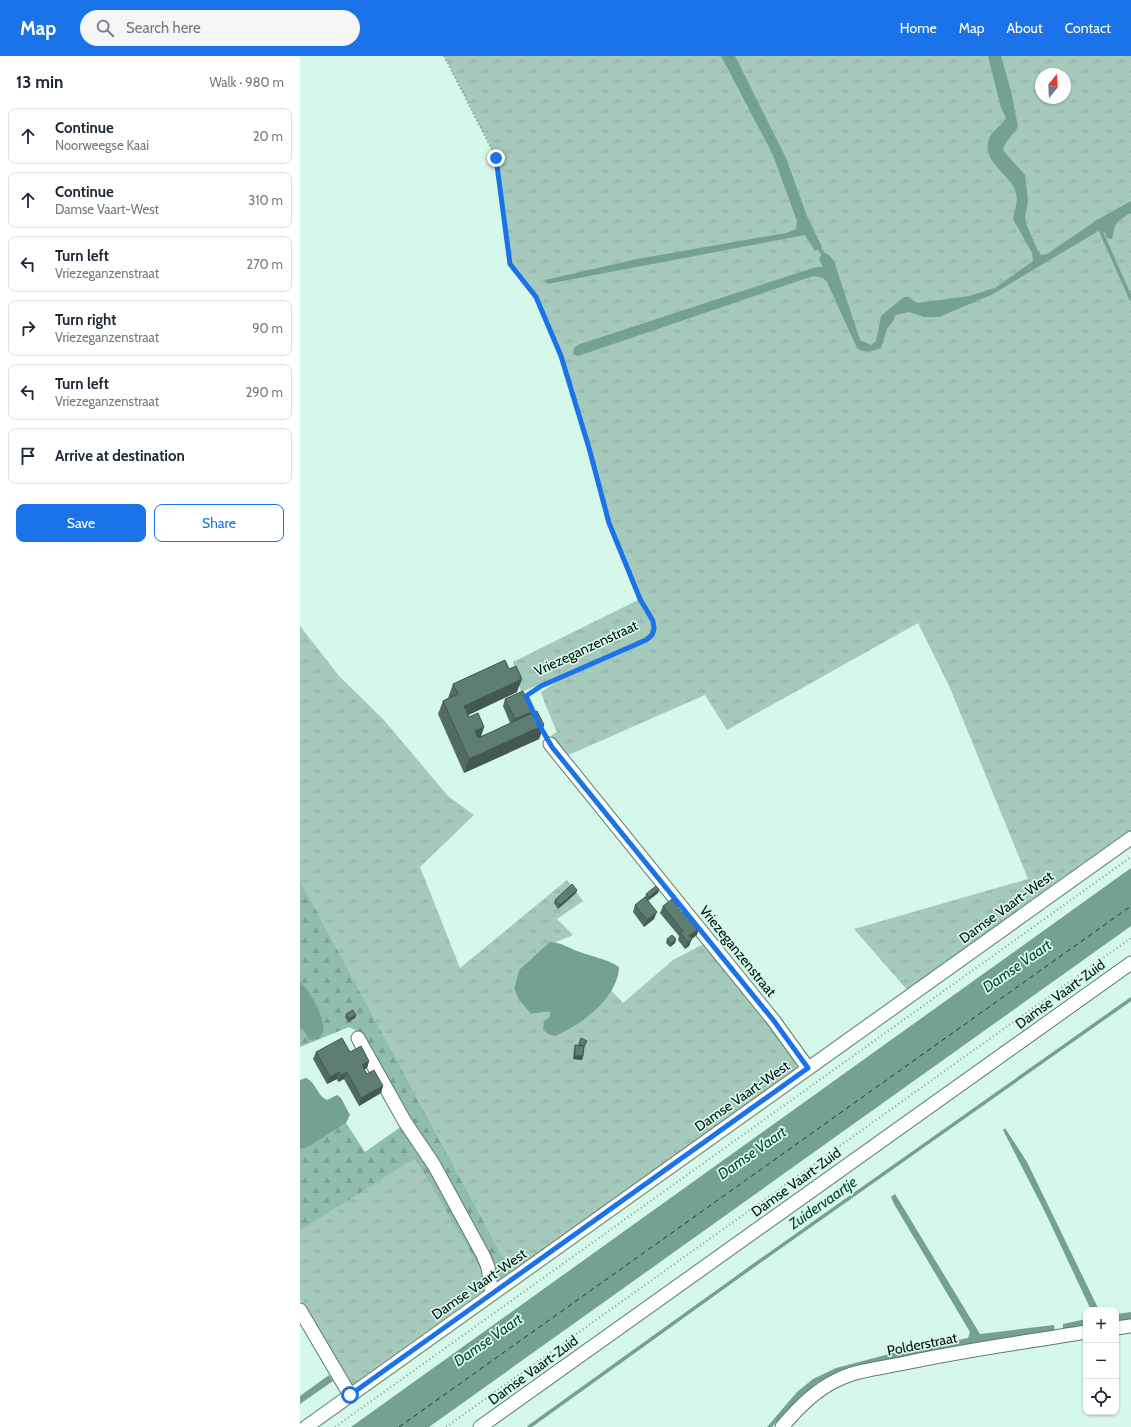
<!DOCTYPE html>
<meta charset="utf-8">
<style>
:root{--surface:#fff;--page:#f6f6f7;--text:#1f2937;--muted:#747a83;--line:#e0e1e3;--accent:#1a73e8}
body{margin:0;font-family:Cabin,sans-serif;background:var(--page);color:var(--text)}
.controls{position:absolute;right:12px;bottom:12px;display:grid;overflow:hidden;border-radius:8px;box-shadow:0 1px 3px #0004}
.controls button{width:36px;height:36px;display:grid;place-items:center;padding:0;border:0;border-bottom:1px solid var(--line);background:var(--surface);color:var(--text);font:20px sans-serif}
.compass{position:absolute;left:735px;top:12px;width:36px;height:36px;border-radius:50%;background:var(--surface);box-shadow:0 1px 3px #0004;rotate:18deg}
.stop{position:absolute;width:12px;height:12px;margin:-9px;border:3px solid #1a73e8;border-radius:50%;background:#fff}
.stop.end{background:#1a73e8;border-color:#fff;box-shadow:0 1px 4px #0008}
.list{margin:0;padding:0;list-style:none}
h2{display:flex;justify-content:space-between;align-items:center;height:52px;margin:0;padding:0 16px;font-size:17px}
h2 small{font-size:13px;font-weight:400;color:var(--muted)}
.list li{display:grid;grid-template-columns:26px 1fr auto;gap:12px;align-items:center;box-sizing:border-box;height:56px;margin:0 8px 8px;padding:0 8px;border:1px solid var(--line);border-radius:8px}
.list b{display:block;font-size:15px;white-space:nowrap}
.list p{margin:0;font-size:13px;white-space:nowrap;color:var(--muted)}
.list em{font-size:13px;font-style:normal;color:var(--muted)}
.actions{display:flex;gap:8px;padding:12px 16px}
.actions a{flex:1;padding:9px 0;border:1px solid var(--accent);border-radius:8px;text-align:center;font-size:14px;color:var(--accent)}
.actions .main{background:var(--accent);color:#fff}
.icon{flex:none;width:22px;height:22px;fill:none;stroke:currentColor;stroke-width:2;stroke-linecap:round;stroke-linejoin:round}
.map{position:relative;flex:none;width:831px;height:1371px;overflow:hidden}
header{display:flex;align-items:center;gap:24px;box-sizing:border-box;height:56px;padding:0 20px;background:var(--accent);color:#fff}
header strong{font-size:19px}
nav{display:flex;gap:22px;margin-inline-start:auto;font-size:14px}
.search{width:280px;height:36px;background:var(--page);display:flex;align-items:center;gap:10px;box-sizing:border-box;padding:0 14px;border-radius:22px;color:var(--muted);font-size:15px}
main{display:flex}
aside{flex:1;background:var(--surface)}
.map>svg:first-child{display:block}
</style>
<header>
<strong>Map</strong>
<div class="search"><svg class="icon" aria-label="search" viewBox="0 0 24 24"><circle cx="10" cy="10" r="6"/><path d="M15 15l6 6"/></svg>Search here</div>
<nav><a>Home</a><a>Map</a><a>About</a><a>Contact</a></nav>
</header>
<main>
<aside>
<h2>13 min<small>Walk · 980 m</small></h2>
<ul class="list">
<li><svg class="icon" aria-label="ahead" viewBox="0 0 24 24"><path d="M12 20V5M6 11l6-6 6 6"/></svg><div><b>Continue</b><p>Noorweegse Kaai</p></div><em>20 m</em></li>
<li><svg class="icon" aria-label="ahead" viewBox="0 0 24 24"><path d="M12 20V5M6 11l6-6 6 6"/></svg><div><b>Continue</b><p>Damse Vaart-West</p></div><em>310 m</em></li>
<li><svg class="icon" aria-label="left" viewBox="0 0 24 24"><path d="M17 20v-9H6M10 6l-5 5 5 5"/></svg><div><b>Turn left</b><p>Vriezeganzenstraat</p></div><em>270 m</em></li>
<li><svg class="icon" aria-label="right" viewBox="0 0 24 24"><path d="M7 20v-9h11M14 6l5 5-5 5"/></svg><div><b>Turn right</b><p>Vriezeganzenstraat</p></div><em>90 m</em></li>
<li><svg class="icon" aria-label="left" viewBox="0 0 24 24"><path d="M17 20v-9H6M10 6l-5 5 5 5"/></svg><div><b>Turn left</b><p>Vriezeganzenstraat</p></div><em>290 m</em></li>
<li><svg class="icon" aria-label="arrive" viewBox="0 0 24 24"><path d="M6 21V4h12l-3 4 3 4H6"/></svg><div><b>Arrive at destination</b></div></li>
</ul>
<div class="actions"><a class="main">Save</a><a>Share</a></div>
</aside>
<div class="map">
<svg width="831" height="1371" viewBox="0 0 831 1371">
<defs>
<pattern id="grass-tufts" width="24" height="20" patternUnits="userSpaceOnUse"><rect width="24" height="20" fill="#a5c9bb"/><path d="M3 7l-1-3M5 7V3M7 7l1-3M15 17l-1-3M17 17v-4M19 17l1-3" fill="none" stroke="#8daca0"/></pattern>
<pattern id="forest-firs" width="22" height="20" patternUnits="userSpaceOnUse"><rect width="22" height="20" fill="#90bdac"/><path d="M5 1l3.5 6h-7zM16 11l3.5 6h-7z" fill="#7ba193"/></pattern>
</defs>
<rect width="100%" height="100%" fill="#d5f8ea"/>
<path fill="url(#grass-tufts)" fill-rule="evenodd" d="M144,0H831V779L609,936L554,873L728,823L650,632L618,567L427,674L405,639L264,701L251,682L252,679L257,676L245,648L241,636L261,623L333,592L221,636L213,606L340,543L309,467L289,392L261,300L236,241L210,208L196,102ZM741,18H765V42H741Z
M0,570L39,620L83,663L148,740L174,759L120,811L160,912L267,824L283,845L257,863L273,879L256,886L250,887L244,891L219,914L214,933L219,944L231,958C238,958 243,955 250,956C248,964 245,965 243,974L248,978L298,951L311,934L323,947L373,904L407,886L497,1006L496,1013L213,1220L0,824Z
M115,1101L193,1234L49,1336L45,1318L0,1243V1175Z"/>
<path fill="url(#forest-firs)" d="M0,824L213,1220L193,1234L115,1102L0,1175V1092L10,1090L46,1067L65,1096L109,1065L59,976L49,971L0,991V972L5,976V931L0,925Z"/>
<path fill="#75a191" d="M421,0H435L486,102L507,160L522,191L515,195L505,179L247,228L245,224L337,203L486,177L496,173L497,165L473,99Z
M688,0H701L711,35L718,71C713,79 706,84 703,93L706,98L725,119L728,145L725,161L727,170L738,195L741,199L747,198L797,164L831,145V157C815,166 816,166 812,183L807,182L805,177L800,174L691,239L639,261H624L609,256L595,259L594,264L587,273L581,292C572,295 564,298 557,292L527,226L523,222L513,220L278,300L273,298L274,292L280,288L516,211H523L519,203L522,197H525L529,199L534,205L560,284L571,289L576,285L581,260L604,241H609L617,247L669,240L695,232L733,205L732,197L713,163C714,156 717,148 717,142C716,120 680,108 689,83C692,74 702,70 706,62L701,52Z
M831,812V870L129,1371H51Z
M250,886C261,886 270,893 280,896C293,901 307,903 319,911C318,942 281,969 255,980L248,978L243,974L244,966L249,961L250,956C243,955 238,958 231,958L219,944L214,933L219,914L244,891Z
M0,925C13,940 21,955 24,974L19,983L9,984L5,976L0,972Z
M6,1022C16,1026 17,1040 27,1044L37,1039L41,1042L50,1059L46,1067L10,1090L1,1093L0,1092V1024Z
M705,1072L727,1106L799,1254H791L745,1156L703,1074Z
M595,1138L680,1278L754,1269L755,1275L562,1310L527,1321L517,1327L501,1340L472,1371H467L497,1336L513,1323L536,1312L593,1297L668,1282L670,1276L594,1148L591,1141Z
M831,1256V1264L816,1267V1258Z
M786,1263V1271L763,1274V1268Z
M29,1319L33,1325L0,1348V1340Z"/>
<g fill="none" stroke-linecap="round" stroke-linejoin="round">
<path stroke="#75a191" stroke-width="3.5" d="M799,171L831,243
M518,189L524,201
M229,1371L453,1210L831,943"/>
<path stroke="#064635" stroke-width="1" stroke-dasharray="5 4" stroke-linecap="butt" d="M99,1371L831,850"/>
<g stroke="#5c7b6f" stroke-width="15">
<path id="minor" d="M250,688L474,965L508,1012
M58,982L105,1066L134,1109L183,1199L188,1211L191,1232L194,1236
M0,1254L50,1339
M816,1272L831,1270
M6,1371L831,782
M180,1371L831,907
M482,1371C496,1354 515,1335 535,1325C556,1314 582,1312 605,1307C665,1294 726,1286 786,1276"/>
</g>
<path stroke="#819a90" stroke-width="2" stroke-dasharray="1 3" stroke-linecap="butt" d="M144,0L196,102L210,208L236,241L261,300L289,392L309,467L341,543L353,565L354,573L351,579L346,584L241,630L226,640L234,658
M35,1371L831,801
M146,1371L831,882"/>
<use href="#minor" stroke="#fff" stroke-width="13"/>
</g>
<path fill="#526c62" d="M153,628L217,636L168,659L169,661L184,671L181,681L210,667L203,650L205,643L231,657L244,669L239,683L164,717L138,658L143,645L148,642Z
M359,833L358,837L348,844L354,863L344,871L333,856L335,849L345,842L346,838Z
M277,834L276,837L258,853L254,847L255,844Z
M363,850L397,879L392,883L389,890L385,893L378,884L379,880L360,857Z
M367,883H376L375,887L370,891L366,887Z
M46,958L56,959L55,962L48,966L45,961Z
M281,982L287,985L284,992L282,1004L273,1003L274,993L275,989L278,990Z
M16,996H50L69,1005L67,1012L64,1014L67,1018L83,1030L81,1037L59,1050L44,1023L38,1026L37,1023L27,1028L13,1003Z"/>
<path fill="#425850" d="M222,623L217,636L158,664L164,650Z
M232,656L229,663L212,670L215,663Z
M244,669L239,683L164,717L169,703Z
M184,671L179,685L175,675Z
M359,833L358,837L348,845L349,841Z
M277,834L276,837L258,853L260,849Z
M357,856L354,863L344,871L347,864Z
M399,872L397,879L391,883L389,890L385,893L388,886L389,880Z
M376,883L375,887L370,891L371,888Z
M56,959L55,962L48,966L49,963Z
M275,1000H283L282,1004L273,1003Z
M69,1005L67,1012L59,1016L62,1009Z
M39,1016L37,1023L27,1028L30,1021Z
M47,1016L44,1023L38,1026L41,1019Z
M83,1030L81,1037L59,1050L61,1042Z"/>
<path fill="#5f7e72" stroke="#425850" d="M205,604L209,613L216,610L222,623L164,650L169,661L178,657L184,671L175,675L178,682L237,655L244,669L169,703L143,645L158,638L153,628Z
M223,635L232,656L215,663L205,643Z
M272,828L277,834L260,849L255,844Z
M356,830L359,833L349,841L346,838Z
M345,841L357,856L347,864L335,849Z
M372,843L382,857L385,855L399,872L389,880L392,883L388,886L380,877L383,875L363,850Z
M372,879L376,883L371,888L367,883Z
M53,954L56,959L49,963L46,958Z
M42,982L50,996L61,990L69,1005L62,1009L67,1018L74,1014L83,1030L61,1042L47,1016L41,1019L39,1016L30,1021L16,996Z
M281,982L287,985L284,990L279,988Z
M275,989L284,990L283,1000H275Z"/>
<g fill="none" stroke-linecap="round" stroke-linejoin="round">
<path stroke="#1a73e8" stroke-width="5" d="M50,1339L508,1012L474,965L252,691L241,672L226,640L241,630L346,584L352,579L354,573L353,565L340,543L309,467L289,392L261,300L236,241L210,208L196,102"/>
</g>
<g text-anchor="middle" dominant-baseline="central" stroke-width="3.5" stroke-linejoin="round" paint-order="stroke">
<g font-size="14" fill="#05100c" stroke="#d5f8ea">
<text transform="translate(286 592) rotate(-25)">Vriezeganzenstraat</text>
<text transform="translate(706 851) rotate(-36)">Damse Vaart-West</text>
<text transform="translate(438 895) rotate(51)">Vriezeganzenstraat</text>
<text transform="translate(760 938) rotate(-36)">Damse Vaart-Zuid</text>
<text transform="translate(442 1040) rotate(-35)">Damse Vaart-West</text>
<text transform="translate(496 1126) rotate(-36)">Damse Vaart-Zuid</text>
<text transform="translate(179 1228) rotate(-35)">Damse Vaart-West</text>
<text transform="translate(622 1288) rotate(-11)">Polderstraat</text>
<text transform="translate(233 1314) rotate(-36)">Damse Vaart-Zuid</text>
</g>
<g font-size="15" font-style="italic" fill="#064635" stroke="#d5f8ea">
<text transform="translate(717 910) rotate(-35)">Damse Vaart</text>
<text transform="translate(452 1097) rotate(-35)">Damse Vaart</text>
<text transform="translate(523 1147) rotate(-35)">Zuidervaartje</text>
<text transform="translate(188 1284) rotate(-35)">Damse Vaart</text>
</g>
</g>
</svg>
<div class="controls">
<button>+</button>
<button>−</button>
<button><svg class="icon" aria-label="locate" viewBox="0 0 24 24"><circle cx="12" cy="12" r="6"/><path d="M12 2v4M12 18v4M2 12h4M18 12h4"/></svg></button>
</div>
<svg class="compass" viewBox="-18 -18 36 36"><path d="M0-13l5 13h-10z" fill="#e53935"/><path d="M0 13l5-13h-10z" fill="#747a83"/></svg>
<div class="stop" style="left:50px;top:1339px"></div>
<div class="stop end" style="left:196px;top:102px"></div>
</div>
</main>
